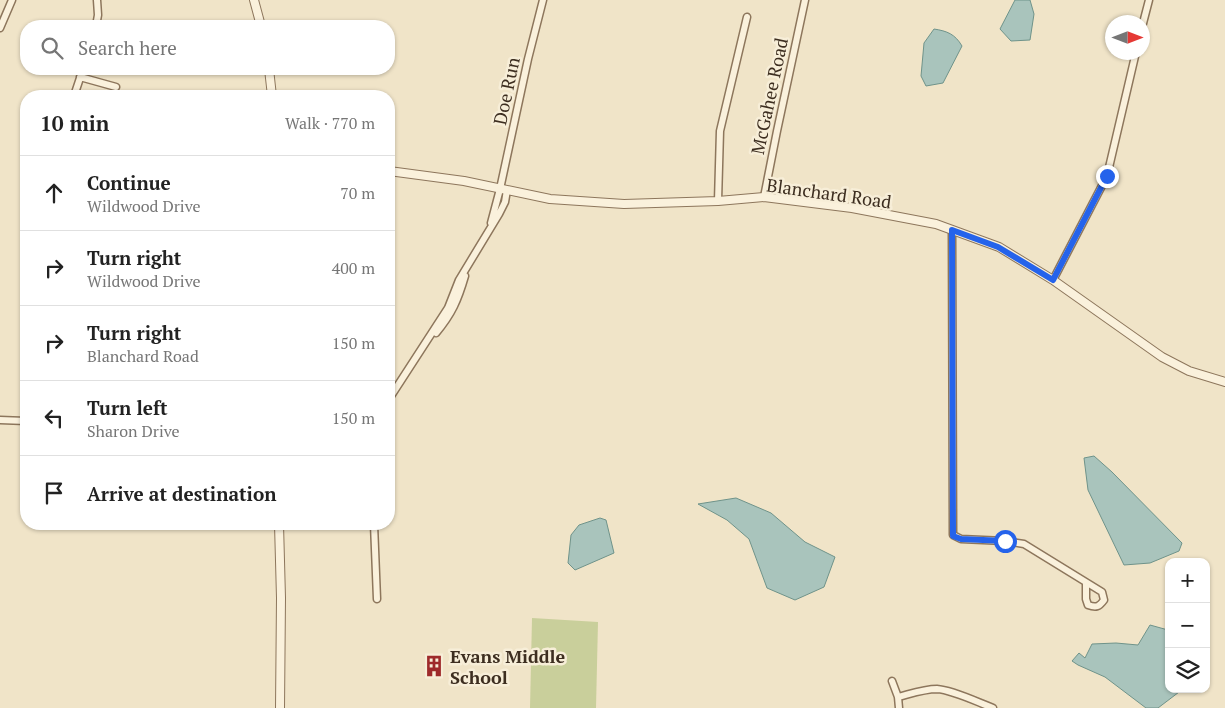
<!DOCTYPE html>
<meta charset="utf-8">
<style>
:root{--surface:#fff;--page:#f6f6f6;--text:#222;--muted:#767676;--line:#e0e0e0}
body{margin:0;font-family:"PT Serif",serif;background:var(--page);color:var(--text)}
.controls{position:absolute;right:15px;bottom:15px;display:grid;overflow:hidden;border-radius:10px;box-shadow:0 1px 4px #0004}
.controls button{width:45px;height:45px;display:grid;place-items:center;padding:0;border:0;border-bottom:1px solid var(--line);background:var(--surface);color:var(--text);font:25px sans-serif}
.compass{position:absolute;left:1105px;top:15px;width:45px;height:45px;border-radius:50%;background:var(--surface);box-shadow:0 1px 4px #0004;rotate:90deg}
.stop{position:absolute;width:15px;height:15px;margin:-11px;border:4px solid #2563eb;border-radius:50%;background:#fff}
.stop.end{background:#2563eb;border-color:#fff;box-shadow:0 1px 5px #0008}
.list{margin:0;padding:0;list-style:none}
h2{display:flex;justify-content:space-between;align-items:center;height:65px;margin:0;padding:0 20px;font-size:21px}
h2 small{font-size:16px;font-weight:400;color:var(--muted)}
.list li{display:grid;grid-template-columns:32px 1fr auto;gap:15px;align-items:center;box-sizing:border-box;height:75px;padding:0 20px;border-top:1px solid var(--line)}
.list b{display:block;font-size:19px;white-space:nowrap}
.list p{margin:0;font-size:16px;white-space:nowrap;color:var(--muted)}
.list em{font-size:16px;font-style:normal;color:var(--muted)}
.icon{flex:none;width:28px;height:28px;fill:none;stroke:currentColor;stroke-width:2;stroke-linecap:round;stroke-linejoin:round}
.map{position:relative;flex:none;width:1225px;height:708px;overflow:hidden}
.search{position:absolute;background:var(--surface);box-shadow:0 1px 4px #0004;left:20px;top:20px;width:375px;height:55px;display:flex;align-items:center;gap:12px;box-sizing:border-box;padding:0 18px;border-radius:20px;color:var(--muted);font-size:19px}
.panel{position:absolute;background:var(--surface);box-shadow:0 1px 4px #0004;left:20px;top:90px;width:375px;height:440px;border-radius:20px}
.map>svg:first-child{display:block}
</style>
<div class="map">
<svg width="1225" height="708" viewBox="0 0 1225 708">
<rect width="100%" height="100%" fill="#f0e4c8"/>
<path fill="#c9cf9b" d="M532,618L598,622L596,708H530Z"/>
<path fill="#a9c4bc" stroke="#6f938a" d="M1015,0H1030L1034,14L1030,40L1011,41L1000,29Z
M934,29C947,31 955,34 962,46L943,83L926,86L921,76L924,43Z
M1094,456L1112,472L1182,543L1179,551L1150,563L1124,565L1088,490L1084,458Z
M736,498L771,513L805,542L835,557L824,587L795,600L767,588L749,539L727,520L698,504Z
M600,518L606,520L614,553L575,570L568,563L571,535L579,525Z
M1150,625L1168,630L1169,689H1183L1158,708H1146L1105,677L1078,665L1072,661L1079,653L1085,658L1092,644L1116,643L1138,645Z"/>
<g fill="none" stroke-linecap="round" stroke-linejoin="round">
<g stroke="#8d765c" stroke-width="9">
<path id="minor" d="M96,26L98,15L97,0
M1142,27L1149,0
M0,28L12,0
M80,77L116,87
M74,96L83,69
M764,197L777,131L805,0
M718,201L720,131L747,17
M491,223L500,189L528,59L543,0
M952,230L953,535L961,539L1005,541L1024,544L1102,592L1104,600C1099,607 1096,608 1088,605L1086,599V583
M1053,280L1107,176L1136,52
M436,333C452,314 458,300 465,276
M389,399L448,308L459,280L499,214L505,202L507,190
M0,420L26,421
M374,524L377,599
M892,681L898,697L899,708
M898,697C910,694 924,689 937,689C953,690 977,702 993,708"/>
</g>
<g stroke="#8d765c" stroke-width="10">
<path id="tertiary" d="M254,0L261,26
M269,69L272,96
M389,171L464,181L550,199L624,204L718,201L764,197L852,208L936,224L999,247L1053,280L1162,357L1189,371L1225,382
M279,524L281,598L280,708"/>
</g>
<use href="#minor" stroke="#faf1dc" stroke-width="6"/>
<use href="#tertiary" stroke="#faf1dc" stroke-width="8"/>
</g>
<g fill="none" stroke-linecap="round" stroke-linejoin="round">
<path stroke="#2563eb" stroke-width="6" d="M1005,541L961,539L953,536L952,230L998,247L1053,280L1107,176"/>
</g>
<defs>
<g id="building-bare" transform="scale(1.725)"><path d="M-4-6H4V6H1V3H-1V6H-4ZM-2.5-4.3h1.7v1.8h-1.7ZM.8-4.3h1.7v1.8H.8ZM-2.5-1h1.7V.8h-1.7ZM.8-1h1.7V.8H.8Z" fill="#9e2a2b" stroke="#f7eed8" stroke-width="2.5" paint-order="stroke"/></g>
</defs>
<g fill-rule="evenodd">
<use href="#building-bare" x="434" y="666"/>
</g>
<g text-anchor="middle" dominant-baseline="central" stroke-width="5" stroke-linejoin="round" paint-order="stroke">
<g font-size="18" fill="#3d2e20" stroke="#f7eed8">
<text transform="translate(506 91) rotate(-78)">Doe Run</text>
<text transform="translate(769 96) rotate(-78)">McGahee Road</text>
<text transform="translate(829 193) rotate(8)">Blanchard Road</text>
</g>
<g font-size="18" font-weight="bold" fill="#3d2e20" stroke="#f7eed8" text-anchor="start">
<text x="450" y="656">Evans Middle<tspan x="450" dy="21">School</tspan></text>
</g>
</g>
</svg>
<div class="controls">
<button>+</button>
<button>−</button>
<button><svg class="icon" aria-label="layers" viewBox="0 0 24 24"><path d="M12 4l9 5-9 5-9-5zM3 14l9 5 9-5"/></svg></button>
</div>
<svg class="compass" viewBox="-18 -18 36 36"><path d="M0-13l5 13h-10z" fill="#e53935"/><path d="M0 13l5-13h-10z" fill="#767676"/></svg>
<div class="stop" style="left:1005px;top:541px"></div>
<div class="stop end" style="left:1107px;top:176px"></div>
<div class="search"><svg class="icon" aria-label="search" viewBox="0 0 24 24"><circle cx="10" cy="10" r="6"/><path d="M15 15l6 6"/></svg>Search here</div>
<section class="panel">
<h2>10 min<small>Walk · 770 m</small></h2>
<ul class="list">
<li><svg class="icon" aria-label="ahead" viewBox="0 0 24 24"><path d="M12 20V5M6 11l6-6 6 6"/></svg><div><b>Continue</b><p>Wildwood Drive</p></div><em>70 m</em></li>
<li><svg class="icon" aria-label="right" viewBox="0 0 24 24"><path d="M7 20v-9h11M14 6l5 5-5 5"/></svg><div><b>Turn right</b><p>Wildwood Drive</p></div><em>400 m</em></li>
<li><svg class="icon" aria-label="right" viewBox="0 0 24 24"><path d="M7 20v-9h11M14 6l5 5-5 5"/></svg><div><b>Turn right</b><p>Blanchard Road</p></div><em>150 m</em></li>
<li><svg class="icon" aria-label="left" viewBox="0 0 24 24"><path d="M17 20v-9H6M10 6l-5 5 5 5"/></svg><div><b>Turn left</b><p>Sharon Drive</p></div><em>150 m</em></li>
<li><svg class="icon" aria-label="arrive" viewBox="0 0 24 24"><path d="M6 21V4h12l-3 4 3 4H6"/></svg><div><b>Arrive at destination</b></div></li>
</ul>
</section>
</div>
